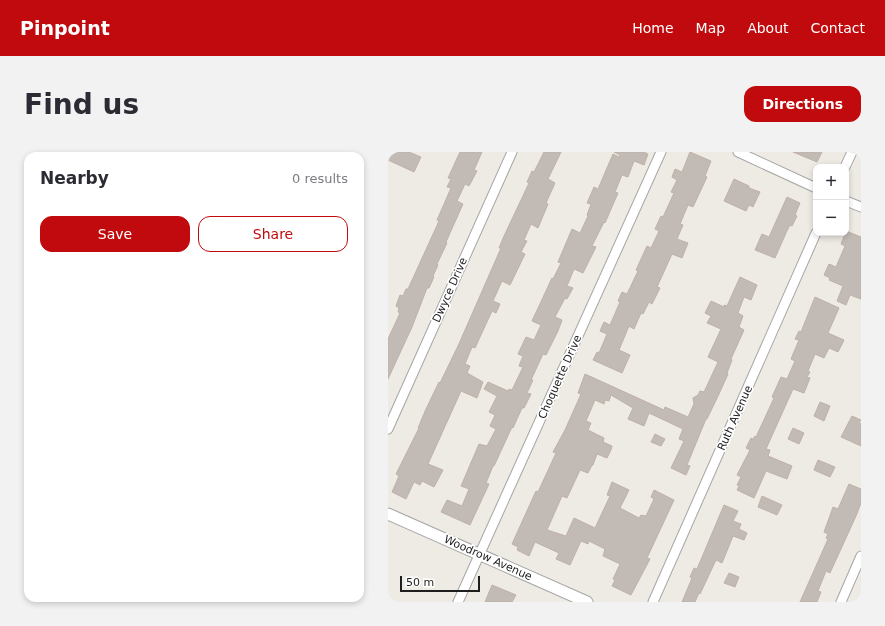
<!DOCTYPE html>
<meta charset="utf-8">
<style>
:root{--surface:#fff;--page:#f2f2f3;--text:#2b2b33;--muted:#7c7c81;--line:#e1e1e2;--accent:#c10a0d}
body{margin:0;font-family:"DejaVu Sans",sans-serif;background:var(--page);color:var(--text)}
.controls{position:absolute;right:12px;top:12px;display:grid;overflow:hidden;border-radius:8px;box-shadow:0 2px 6px #0003}
.controls button{width:36px;height:36px;display:grid;place-items:center;padding:0;border:0;border-bottom:1px solid var(--line);background:var(--surface);color:var(--text);font:20px sans-serif}
.scale{position:absolute;left:12px;bottom:10px;width:80px;box-sizing:border-box;padding-left:4px;border:2px solid #1e1e1e;border-top:0;font-size:11px;line-height:14px;white-space:nowrap;color:#1e1e1e;-webkit-text-stroke:3px #fff;paint-order:stroke}
.list{margin:0;padding:0;list-style:none}
h2{display:flex;justify-content:space-between;align-items:center;height:52px;margin:0;padding:0 16px;font-size:17px}
h2 small{font-size:13px;font-weight:400;color:var(--muted)}
.actions{display:flex;gap:8px;padding:12px 16px}
.actions a{flex:1;padding:9px 0;border:1px solid var(--accent);border-radius:12px;text-align:center;font-size:14px;color:var(--accent)}
.actions .main{background:var(--accent);color:#fff}
.map{position:relative;flex:none;width:473px;height:450px;overflow:hidden;border-radius:12px}
header{display:flex;align-items:center;gap:24px;box-sizing:border-box;height:56px;padding:0 20px;background:var(--accent);color:#fff}
header strong{font-size:19px}
nav{display:flex;gap:22px;margin-inline-start:auto;font-size:14px}
.intro{display:flex;align-items:center;justify-content:space-between;box-sizing:border-box;height:96px;padding:0 24px}
h1{margin:0;font-size:28px}
.button{padding:10px 18px;border-radius:12px;background:var(--accent);color:#fff;font-size:14px;font-weight:700}
main{display:flex;gap:24px;padding:0 24px}
aside{flex:1;background:var(--surface);border-radius:12px;box-shadow:0 2px 6px #0003}
.map>svg:first-child{display:block}
</style>
<header>
<strong>Pinpoint</strong>
<nav><a>Home</a><a>Map</a><a>About</a><a>Contact</a></nav>
</header>
<div class="intro"><h1>Find us</h1><a class="button">Directions</a></div>
<main>
<aside>
<h2>Nearby<small>0 results</small></h2>
<ul class="list">
</ul>
<div class="actions"><a class="main">Save</a><a>Share</a></div>
</aside>
<div class="map">
<svg width="473" height="450" viewBox="0 0 473 450">
<rect width="100%" height="100%" fill="#eeebe4"/>
<path fill="#c2bab4" stroke="#bfb1a7" d="M0,0H21L33,5L26,20L0,8Z
M72,0H94L86,18L89,19L81,34L77,32L69,49L75,52L58,90L59,91L49,112L50,113L45,124L46,125L41,136H39L24,175L0,227V187L12,161L10,160L11,156L8,154L12,143L15,144L18,137H20L51,69L49,68L63,36L59,35L63,27L60,26Z
M156,0H173L160,27L167,31L158,51L160,52L150,76L143,72L136,88L139,89L133,100L137,102L122,133L114,129L105,149L112,152L108,161L104,159L87,196L84,195L77,212L82,214L79,221L95,230L89,246L73,239L40,312L55,318L46,335L34,329L32,333L26,330L18,347L4,340L11,324L8,322L31,276H30L38,257L51,230L52,231L70,194L113,96H111L116,84L141,31L139,30L144,19L146,20Z
M226,0H256L260,2L256,13L246,9L240,25L234,23L227,40L230,41L217,71L216,70L204,94L208,95L195,121L186,117L179,134L185,136L179,147L177,146L167,165L174,168L170,179L158,203L155,202L143,228H145L139,241L143,242L136,256H134L125,276L124,275L106,314H105L98,331L101,332L82,373L53,360L59,348L74,354L81,337L73,334L91,292L99,294L108,277L102,274L107,263L101,260L109,244L96,237L100,230L120,239L121,237L124,238L135,215L131,214L135,204L130,202L138,185L146,188L153,173L144,169L164,126L165,127L173,111L170,110L184,77L192,81L200,64L199,63L203,52L199,51L206,35L210,37L225,2L231,5L232,3Z
M302,0L323,9L317,24L319,25L305,55L300,53L292,72L295,73L289,87L300,91L294,106L284,102L269,135L272,136L264,152L261,150L255,162L253,161L246,177L241,174L231,198L242,203L234,221L205,208L209,200L211,201L219,182L212,179L216,170L222,173L232,150L230,149L234,140L239,142L250,119L248,118L259,94L263,96L271,79L267,77L273,64L275,65L286,41L283,40L289,28L284,25L287,17L294,20Z
M405,0H434L429,10Z
M346,27L361,34V36L372,40L365,55L361,53L358,59L336,49Z
M399,45L412,51L407,63L409,64L404,74L402,73L398,81L387,106L367,98L374,82L381,85Z
M458,79L473,85V147L462,143L458,153L449,149L455,134L441,128L442,126L436,123L441,112L448,115L457,94L453,92Z
M352,125L369,133L363,148L356,145L350,161L355,164L351,175L356,178L343,207L344,208L339,221L340,222L331,242L319,267H318L299,313L302,314L298,323L283,316L296,289L291,287L295,277L261,261L256,274L240,267L245,256L223,243L221,249L217,248L216,252L207,248L198,269L203,271L200,278L216,286L215,290L224,294L223,298L219,306L209,302L205,313H204L200,321L192,318L179,346L174,344L159,378L178,384L186,366L207,376L222,344L219,343L224,330L241,338L232,356L251,366L253,363L258,364L266,347L263,345L266,338L286,348L259,406L262,407L243,443L224,434L227,428L225,427L232,412L215,404L217,397L201,389L200,392L193,389L182,413L168,407L171,401L147,390L141,404L129,398L130,395L124,392L148,339L150,340L168,301L165,300L177,278L193,242L190,241L197,222L276,258L277,255L300,265L306,252L305,246L310,243L312,239L316,240L330,210L320,205L333,177L319,171L323,164L317,161L323,149L336,155V153L339,154Z
M427,145L451,156L440,181L456,188L450,200L441,196L436,206L427,202L420,219L422,220L419,225L422,226L416,241L405,237L378,297L382,298L380,304L404,314L399,327L378,319L366,346L349,338L351,334L349,333L353,325L349,323L362,298L358,296L363,286L365,287L367,284L368,285L386,246L384,245L393,225L399,227L407,209L403,207L411,188L407,187L411,179L413,180Z
M432,250L442,254L436,269L426,264Z
M464,264L473,268L471,271L473,272V294L453,285Z
M405,276L416,281L411,292L400,287Z
M267,282L277,287L273,294L263,290Z
M430,308L447,315L442,325L426,318Z
M461,332L473,337V351L468,364L442,421L438,419L430,439L433,440L429,450H412L440,387L438,386L440,382L436,380L445,355L450,357Z
M374,344L394,353L389,363L370,355Z
M336,353L350,359L345,369L353,372L351,377L359,381L356,388L345,384L334,411L328,408L312,442L311,441L307,450H294L304,426L302,425L306,416L309,417Z
M341,421L351,425L347,435L336,431Z
M104,433L128,443L124,450H97Z"/>
<g fill="none" stroke-linecap="round" stroke-linejoin="round">
<g stroke="#a5a5a5" stroke-width="11">
<path id="minor" d="M350,0L428,36
M457,15L464,0
M458,49L473,55
M0,277L124,0
M70,450L273,0
M265,450L428,81
M453,450L473,404"/>
</g>
<g stroke="#a5a5a5" stroke-width="13">
<path id="tertiary" d="M0,362L199,450"/>
</g>
<use href="#minor" stroke="#fff" stroke-width="9"/>
<use href="#tertiary" stroke="#fff" stroke-width="11"/>
</g>
<g text-anchor="middle" dominant-baseline="central" stroke-width="3.5" stroke-linejoin="round" paint-order="stroke">
<g font-size="11" fill="#1e1e1e" stroke="#fff">
<text transform="translate(62 138) rotate(-66)">Dwyce Drive</text>
<text transform="translate(172 225) rotate(-66)">Choquette Drive</text>
<text transform="translate(347 266) rotate(-66)">Ruth Avenue</text>
<text transform="translate(100 406) rotate(24)">Woodrow Avenue</text>
</g>
</g>
</svg>
<div class="controls">
<button>+</button>
<button>−</button>
</div>
<div class="scale">50 m</div>
</div>
</main>
